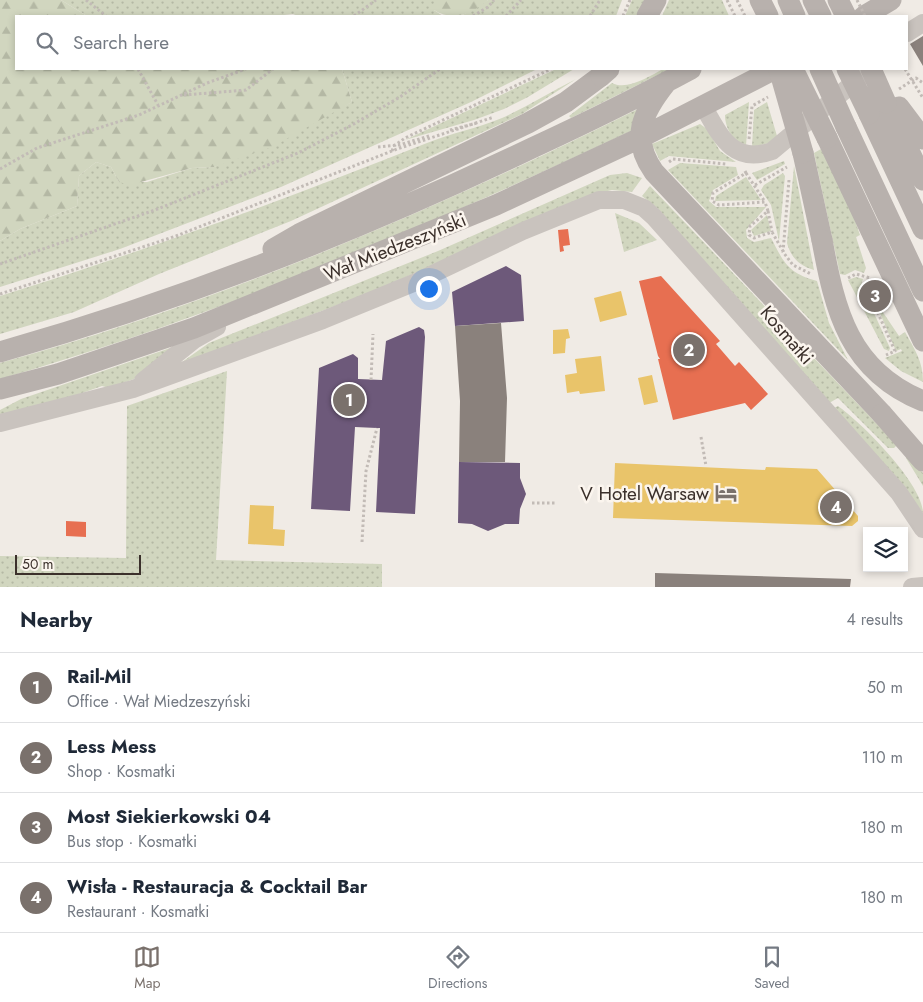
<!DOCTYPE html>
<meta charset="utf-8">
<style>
:root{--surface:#fff;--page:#f6f6f7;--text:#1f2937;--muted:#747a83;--line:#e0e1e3;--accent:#7a716c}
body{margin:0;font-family:Jost,sans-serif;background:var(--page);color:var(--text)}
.controls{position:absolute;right:15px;bottom:15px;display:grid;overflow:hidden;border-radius:0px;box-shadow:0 2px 8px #0003}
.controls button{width:45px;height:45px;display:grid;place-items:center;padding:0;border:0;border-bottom:1px solid var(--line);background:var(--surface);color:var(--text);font:25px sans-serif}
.scale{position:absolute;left:15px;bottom:12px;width:126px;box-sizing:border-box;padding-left:5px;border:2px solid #3b302b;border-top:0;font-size:14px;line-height:18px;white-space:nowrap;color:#3b302b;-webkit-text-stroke:4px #fbf5ee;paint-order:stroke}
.you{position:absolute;left:428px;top:288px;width:18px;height:18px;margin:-12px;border:4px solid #fff;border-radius:50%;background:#1a73e8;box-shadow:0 0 0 8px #1a73e833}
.badge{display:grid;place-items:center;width:32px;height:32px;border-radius:50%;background:var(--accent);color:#fff;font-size:16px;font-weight:700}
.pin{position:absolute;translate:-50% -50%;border:2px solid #fff;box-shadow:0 1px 5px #0006}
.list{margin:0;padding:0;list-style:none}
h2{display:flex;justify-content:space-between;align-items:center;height:65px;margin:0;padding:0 20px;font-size:21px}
h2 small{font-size:16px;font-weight:400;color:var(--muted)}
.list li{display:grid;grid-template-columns:32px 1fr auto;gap:15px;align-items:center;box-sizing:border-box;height:70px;padding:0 20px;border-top:1px solid var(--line)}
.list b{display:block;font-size:19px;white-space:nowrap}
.list p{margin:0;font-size:16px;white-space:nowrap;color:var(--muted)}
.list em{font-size:16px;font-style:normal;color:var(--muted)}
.icon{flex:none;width:28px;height:28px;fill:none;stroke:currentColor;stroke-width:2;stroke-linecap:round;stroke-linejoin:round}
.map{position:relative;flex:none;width:923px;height:587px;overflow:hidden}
.search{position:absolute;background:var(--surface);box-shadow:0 2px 8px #0003;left:15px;right:15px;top:15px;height:55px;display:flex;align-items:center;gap:12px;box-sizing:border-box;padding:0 18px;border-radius:0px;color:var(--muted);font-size:19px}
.sheet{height:345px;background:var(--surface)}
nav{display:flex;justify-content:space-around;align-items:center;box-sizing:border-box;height:70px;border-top:1px solid var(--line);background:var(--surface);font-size:14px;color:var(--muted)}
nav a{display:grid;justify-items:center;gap:2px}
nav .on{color:var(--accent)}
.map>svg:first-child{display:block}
</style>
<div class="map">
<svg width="923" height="587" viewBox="0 0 923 587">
<defs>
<pattern id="grass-dots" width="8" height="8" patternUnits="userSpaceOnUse" patternTransform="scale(1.25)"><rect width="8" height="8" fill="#d1d6bf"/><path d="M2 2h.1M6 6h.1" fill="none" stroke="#b4b8a4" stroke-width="1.8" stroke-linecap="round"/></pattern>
<pattern id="forest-firs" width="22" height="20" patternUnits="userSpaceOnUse" patternTransform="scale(1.25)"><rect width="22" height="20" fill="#d1d6bf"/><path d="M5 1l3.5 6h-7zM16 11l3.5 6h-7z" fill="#b4b8a4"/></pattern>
</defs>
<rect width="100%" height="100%" fill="#f0ebe5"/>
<path fill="url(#grass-dots)" d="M61,0H434V10L443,16H298L293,14L275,16H87Z
M488,0H622L616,16H461Z
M632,0H645L636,16H625Z
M669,0H722L729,16H662Z
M342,69H537L471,102L281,187L120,249L0,287V241L20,229L77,206L79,176L96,162L111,167L119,182H147L192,168L214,167L352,102Z
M556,69H574L528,97L504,109L474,120L405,140Z
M663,69H670L571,118L569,116L612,83C627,91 650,76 663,69Z
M576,79L522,114L291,221L159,274L74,312L0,334V296C145,251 286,199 427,143C452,133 478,128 502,118C528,106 551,92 576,79Z
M749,102L746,146C733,142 725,128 725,115Z
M767,102L777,136L769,143L752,147L754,110Z
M638,109L631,131C427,227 216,317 0,379V363C222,302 432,211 638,109Z
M700,124L707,129L720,151L736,162L669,156L660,161L652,144Z
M821,149L853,215L860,235L856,237L866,268L864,273L855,270L845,275L840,274L814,153Z
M784,161L785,164L757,180L752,173Z
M680,163L736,167L738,175L713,190L709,201L716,207H766L746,230L747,238L754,242L771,238C784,263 788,273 817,281L829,323L848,360L668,170Z
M794,166L814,270C800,266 791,258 787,243Z
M627,173L642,178L632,192L612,190L599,193L369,293L175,367L209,343L438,251L610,175Z
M783,173L785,176L779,241L771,205L761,190L764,185Z
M746,177L761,200L715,201L716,196Z
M650,186L897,445L894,448H888L838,398L829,403L657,208L642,196Z
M615,213L639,223L657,240L624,252Z
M767,215L771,231L754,236L751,230Z
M856,277L863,279L861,285L890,348L889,351L884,349L848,280Z
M878,305L899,336L905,332C915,350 923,361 923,382L901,371L885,358L902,351L901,349L896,351L877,306Z
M179,345L134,379L109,388L102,386L0,422V410L21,399Z
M227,371L216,560L382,564V587H0V556L126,558L127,406Z
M838,406C862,423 923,484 923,513L896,477L834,408Z
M907,455L923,473V486L906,458Z"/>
<path fill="url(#forest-firs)" d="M0,0H61L87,16H16V69H342L352,102L272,147L214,167L192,168L130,185L119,182L111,167L96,162L79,176L77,206L20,229L0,241Z
M434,0H488C472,14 453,22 434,10Z"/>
<path fill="#e9c46a" d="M621,291L627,315L600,322L594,298Z
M568,329L570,338L566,339L565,353L553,354V330Z
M601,356L605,391L580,394L579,391L567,393L565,375L577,373L575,359Z
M652,375L658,402L644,405L638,378Z
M615,463L765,470L766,467L817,469L858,516V521L852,526L613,518Z
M250,505L274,506L273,529L285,530L284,546L248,544Z"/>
<path fill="#e76f51" d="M568,229L570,245L563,246L564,251L560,252L558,230Z
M661,276L720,341L716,344L735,366L739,362L768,394L751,410L745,403L673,420L658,359H660L658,356L639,281Z
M66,521L86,522V537L66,536Z"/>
<path fill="#6d597a" d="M506,266L521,275L524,321L455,326L452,292Z
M419,327L424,330L425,337L415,514L376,512L380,428H377L355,427L350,511L311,509L319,368L353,354L358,358V379L382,380L386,341Z
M459,462L520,463V478L526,494L520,509L519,524H505L488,531L472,524L458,523Z"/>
<path fill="#8a817c" d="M923,36V66L910,44Z
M501,323L507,398L505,462H459L460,401L455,326Z
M655,573L851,579L850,587H655Z"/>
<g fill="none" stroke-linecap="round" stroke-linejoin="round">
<path stroke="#c2bbb6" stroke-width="3" stroke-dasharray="2.5 2.5" stroke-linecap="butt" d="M86,0L106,16
M727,0L735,16
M737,0L745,16
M354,16L376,0
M473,16L488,7L494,0
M506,16L521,0
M590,16L600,0
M623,16L630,0
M138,69L158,105
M905,69L923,98
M899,89L916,78L923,83
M184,95L246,90L273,69
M450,130L477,123
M749,139L752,106L768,97
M378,147L399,145L429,136
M392,151L394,146L405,138L551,69
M669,162L673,159L726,164
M0,169L37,148L139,115L207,83L246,69
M745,171L746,173L713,193L712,201L719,205L765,202L768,211L750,226L749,235L754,238L772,232L783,251
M746,173L765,202
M789,180L783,252L793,265L811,274
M755,185L787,167
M768,211L772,232
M0,264L155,210L298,153L352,125L400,97L440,69
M848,278L856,274L870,278L868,291L895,351L886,355
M0,294L176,236L397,149L494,117
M371,380L373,334
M701,437L706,466
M532,503H555
M362,542L366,471L377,428"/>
<path stroke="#c9c3be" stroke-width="18" d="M907,33L923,23
M703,106C720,135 732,165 772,151L863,75
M143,381L194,340L217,327
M0,423L133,389L323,320L416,282L523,231L599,200H624L644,208L654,217L899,493L923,529
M912,587L923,586"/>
<path stroke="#b8b1ad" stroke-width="21" d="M838,0L846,16
M647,16L656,0
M864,16L891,0
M666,83C642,113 630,138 654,172L882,414
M886,103L923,180
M899,107L923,139
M869,114L923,229
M846,127L923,291
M827,138L923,341
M803,153L822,240
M273,249L299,234L528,123L566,102L601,76
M0,352C183,300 361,230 532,148C586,123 639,97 691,69
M0,389L58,374L194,328L496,205L640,138L775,69"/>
<path stroke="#c2bbb6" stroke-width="3" stroke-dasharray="2.5 2.5" stroke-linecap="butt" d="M857,0L865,16"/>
<path stroke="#b8b1ad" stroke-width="21" d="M760,0L768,16
M788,0L795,16
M813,0L821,16
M779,69L803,153
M793,69L827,138
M820,69L846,127
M847,69L869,114
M871,69L886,103
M601,76L609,69
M822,240C835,311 849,371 923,401
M882,414L923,461"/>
</g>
<defs>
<g id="hotel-bare" transform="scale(1.725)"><path d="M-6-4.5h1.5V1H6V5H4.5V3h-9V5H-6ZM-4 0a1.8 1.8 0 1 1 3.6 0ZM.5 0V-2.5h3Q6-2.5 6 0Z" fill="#7a716c" stroke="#fbf5ee" stroke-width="2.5" paint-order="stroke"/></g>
</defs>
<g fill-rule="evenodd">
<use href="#hotel-bare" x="726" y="493"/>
</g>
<g text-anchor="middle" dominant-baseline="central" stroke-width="5" stroke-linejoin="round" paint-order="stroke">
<g font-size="19" fill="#3b302b" stroke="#fbf5ee">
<text transform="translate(395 247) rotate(-22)">Wał Miedzeszyński</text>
<text transform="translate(787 335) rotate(49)">Kosmatki</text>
</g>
<g font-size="19" fill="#3b302b" stroke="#fbf5ee" text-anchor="end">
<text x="709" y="493">V Hotel Warsaw</text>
</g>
</g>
</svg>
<div class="controls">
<button><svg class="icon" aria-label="layers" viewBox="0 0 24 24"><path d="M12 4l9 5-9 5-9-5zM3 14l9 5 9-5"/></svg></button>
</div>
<div class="scale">50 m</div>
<div class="you"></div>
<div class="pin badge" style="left:349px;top:400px">1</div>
<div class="pin badge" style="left:689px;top:350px">2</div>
<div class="pin badge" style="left:875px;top:296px">3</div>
<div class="pin badge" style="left:836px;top:507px">4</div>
<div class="search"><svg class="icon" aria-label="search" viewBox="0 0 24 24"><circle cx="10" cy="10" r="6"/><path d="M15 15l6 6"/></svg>Search here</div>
</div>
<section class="sheet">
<h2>Nearby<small>4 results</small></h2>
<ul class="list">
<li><span class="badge">1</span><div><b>Rail-Mil</b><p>Office · Wał Miedzeszyński</p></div><em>50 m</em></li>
<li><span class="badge">2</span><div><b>Less Mess</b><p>Shop · Kosmatki</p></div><em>110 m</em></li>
<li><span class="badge">3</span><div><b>Most Siekierkowski 04</b><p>Bus stop · Kosmatki</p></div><em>180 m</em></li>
<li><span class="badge">4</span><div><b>Wisła - Restauracja &amp; Cocktail Bar</b><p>Restaurant · Kosmatki</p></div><em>180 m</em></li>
</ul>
</section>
<nav>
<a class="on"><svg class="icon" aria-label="map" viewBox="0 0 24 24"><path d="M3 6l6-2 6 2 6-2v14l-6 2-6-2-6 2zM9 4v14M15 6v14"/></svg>Map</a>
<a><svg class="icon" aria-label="directions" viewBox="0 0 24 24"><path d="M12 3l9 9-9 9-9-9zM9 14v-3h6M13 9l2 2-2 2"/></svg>Directions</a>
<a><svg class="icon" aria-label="saved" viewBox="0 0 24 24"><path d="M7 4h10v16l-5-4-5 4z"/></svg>Saved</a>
</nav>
